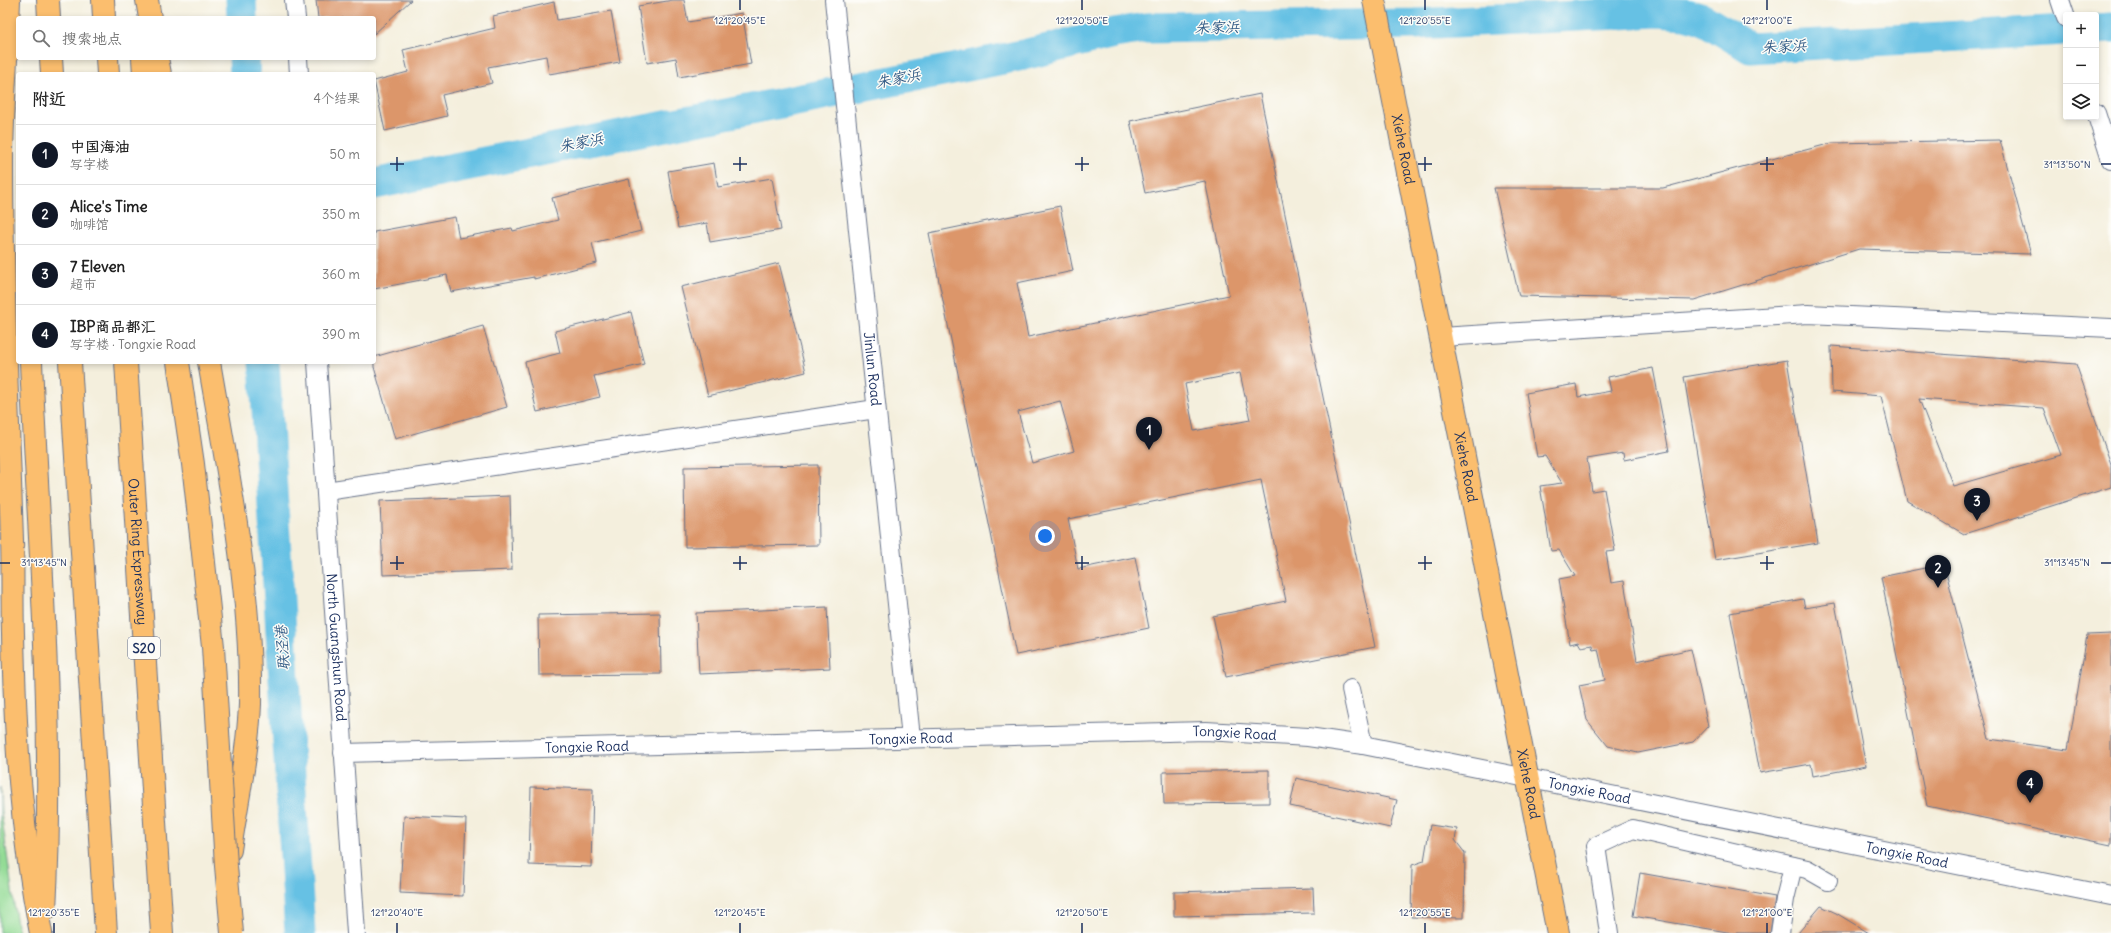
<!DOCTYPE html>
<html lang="zh">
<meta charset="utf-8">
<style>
:root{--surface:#fff;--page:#f2f2f2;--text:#222;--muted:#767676;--line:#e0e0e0;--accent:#111827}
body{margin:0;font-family:Delius,"LXGW WenKai TC",sans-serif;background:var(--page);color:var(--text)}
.controls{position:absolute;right:12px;top:12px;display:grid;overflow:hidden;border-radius:4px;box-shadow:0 2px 6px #0003}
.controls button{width:36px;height:36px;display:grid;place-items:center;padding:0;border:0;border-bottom:1px solid var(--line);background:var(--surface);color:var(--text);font:20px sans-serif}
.you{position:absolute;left:1045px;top:536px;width:14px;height:14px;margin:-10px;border:3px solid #fff;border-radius:50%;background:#1a73e8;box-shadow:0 0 0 6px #1a73e833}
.badge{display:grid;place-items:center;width:26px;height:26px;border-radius:50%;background:var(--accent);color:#fff;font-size:13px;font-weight:700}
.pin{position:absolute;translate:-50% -33px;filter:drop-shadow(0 1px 2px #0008)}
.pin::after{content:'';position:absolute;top:21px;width:14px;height:12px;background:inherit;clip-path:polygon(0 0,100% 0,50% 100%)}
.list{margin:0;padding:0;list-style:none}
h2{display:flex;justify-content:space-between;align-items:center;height:52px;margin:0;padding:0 16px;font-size:17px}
h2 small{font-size:13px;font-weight:400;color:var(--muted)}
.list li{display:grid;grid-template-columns:26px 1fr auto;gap:12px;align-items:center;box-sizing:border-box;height:60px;padding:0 16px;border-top:1px solid var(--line)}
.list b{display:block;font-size:15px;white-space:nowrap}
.list p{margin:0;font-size:13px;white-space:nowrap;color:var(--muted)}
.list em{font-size:13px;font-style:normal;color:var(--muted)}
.icon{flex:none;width:22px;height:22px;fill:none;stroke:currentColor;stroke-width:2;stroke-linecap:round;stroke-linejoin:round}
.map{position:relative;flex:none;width:2111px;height:933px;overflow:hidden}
.search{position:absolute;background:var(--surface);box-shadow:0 2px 6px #0003;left:16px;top:16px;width:360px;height:44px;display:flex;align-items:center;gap:10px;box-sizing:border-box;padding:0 14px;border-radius:4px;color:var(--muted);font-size:15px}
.panel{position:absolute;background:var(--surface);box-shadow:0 2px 6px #0003;left:16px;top:72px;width:360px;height:292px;border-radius:4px}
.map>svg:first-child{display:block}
</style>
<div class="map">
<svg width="2111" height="933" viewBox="0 0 2111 933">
<rect width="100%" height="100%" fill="#fdfcf7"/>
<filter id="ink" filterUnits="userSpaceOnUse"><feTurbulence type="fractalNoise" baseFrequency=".025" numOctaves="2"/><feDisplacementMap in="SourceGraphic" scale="8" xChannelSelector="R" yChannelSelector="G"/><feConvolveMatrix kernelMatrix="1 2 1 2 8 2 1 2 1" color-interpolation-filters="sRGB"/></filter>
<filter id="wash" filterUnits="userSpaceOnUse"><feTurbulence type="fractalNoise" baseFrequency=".012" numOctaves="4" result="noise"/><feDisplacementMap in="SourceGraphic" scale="16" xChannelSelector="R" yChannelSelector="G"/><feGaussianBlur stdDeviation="0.9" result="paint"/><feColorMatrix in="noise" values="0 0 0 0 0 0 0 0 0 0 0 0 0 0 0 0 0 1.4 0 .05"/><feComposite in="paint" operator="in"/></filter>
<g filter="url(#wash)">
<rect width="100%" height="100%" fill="#f4efdd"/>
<path fill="#93db95" stroke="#57857a" d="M0,787L1,811L18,933H0Z"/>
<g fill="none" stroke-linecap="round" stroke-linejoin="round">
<path stroke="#66c1e4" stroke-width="31" d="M241,0L242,18
M2096,29L2111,28
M244,58L245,74
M374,184L1023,55L1114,33L1146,28L1414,24L1658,12L1685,14L1703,19L1750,48L2066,30
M264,362L300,933"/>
</g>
<g id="blocks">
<path fill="#dc966a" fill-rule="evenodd" d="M316,0H411L374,34V18H318Z
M673,0H684L688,22L742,13L751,64L679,77L676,58L647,63L638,6Z
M554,2L557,20L611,11L620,62L549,74L546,56L488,67L492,83L442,95L447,116L385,131L374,81L408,72L403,50L495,28L493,16Z
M1260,94L1375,647L1226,677L1213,616L1286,601L1261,480L1068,519L1078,569L1135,557L1149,628L1016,655L929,233L1060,206L1073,271L1017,283L1028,337L1229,295L1205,181L1145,193L1130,121ZM1240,373L1250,420L1194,431L1185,384ZM1060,401L1074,451L1032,463L1018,412Z
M2000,140L2031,254L1859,249L1694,300L1519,296L1494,188H1663L1832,143Z
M714,163L718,187L772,178L781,230L710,242L707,223L678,228L668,171Z
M629,179L641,231L592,243L597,263L534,279V277L451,292L447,275L374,289V232L455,217L459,238L512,228L513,231L558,220L552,198Z
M779,263L806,372L708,396L681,287Z
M631,312L644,364L594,376L600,397L537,412L525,362L560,353L555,331Z
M483,326L507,407L395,439L374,367V357Z
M1831,346L2076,364L2111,464V487L1964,534L1907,501L1881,396L1832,392ZM1919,399L2044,408L2061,455L1953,486Z
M1787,360L1818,543L1715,560L1684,377Z
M1653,368L1669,451L1624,460L1623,453L1587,459L1592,491L1604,489L1615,551L1606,552L1611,583L1624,581L1637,661L1691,649L1708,726L1693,742L1638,753L1608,746L1587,720L1579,685L1605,680L1598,649L1593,650L1592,645L1581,647L1578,642L1570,644L1559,579L1575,576L1559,550L1551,551L1540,486L1562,483L1545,456L1537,457L1526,393L1576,384L1578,397L1611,391L1608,377Z
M818,465L819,545L685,547L684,467Z
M510,496L512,570L383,575L380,501Z
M1944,564L1989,739L2068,750L2087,635L2111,634V845L1927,806L1881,577Z
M1803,599L1805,608L1835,603L1866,766L1813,776L1811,764L1760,773L1730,613Z
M827,607L830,668L699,674L696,613Z
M660,613L661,674L539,675L538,615Z
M1269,770V803L1164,804L1163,772Z
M1296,778L1397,800L1390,828L1290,806Z
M531,787L593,789L591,867L529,865Z
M404,816L466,819L463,896L400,893Z
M1430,825L1457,829L1455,840L1465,853L1464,918L1411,917L1412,865L1424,861Z
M1640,873L1775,897L1770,933H1733L1633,916Z
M1313,888L1314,913L1174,916V892Z
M1821,906L1836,913L1869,933H1798Z"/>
</g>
</g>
<g filter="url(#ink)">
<use href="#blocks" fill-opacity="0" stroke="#67728a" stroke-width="1"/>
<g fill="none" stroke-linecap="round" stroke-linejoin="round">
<g stroke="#67728a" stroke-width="20">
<g id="minor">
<path d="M294,0L296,18"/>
<path id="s1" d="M834,0L911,738"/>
<path d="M2060,0L2066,18"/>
<path d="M298,58L299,74"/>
<path d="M2096,113L2111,160"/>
<path d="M1441,337L1808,314L2111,328"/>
<path id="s2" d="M317,362L356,933"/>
<path d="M326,491L876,409"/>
<path d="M1351,689L1363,745"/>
<path id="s3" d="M343,753L1206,731L1308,737L1363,745L2111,896"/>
<path d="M1609,933L1596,846L1633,829L1807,869L1828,881"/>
<path d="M1780,933L1785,899L1793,866"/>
</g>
</g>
<g stroke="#67728a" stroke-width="24">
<g id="major">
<path id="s4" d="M1374,0L1558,933"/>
</g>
</g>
<g stroke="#67728a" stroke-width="24">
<g id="highway">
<path d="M9,0C7,55 2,110 2,164C2,290 8,415 12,540C13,571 12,603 13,634C15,735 21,834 41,933"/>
<path d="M48,0L49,18"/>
<path d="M103,0L104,18"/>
<path d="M147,0L150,18"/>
<path d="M51,58L52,74"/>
<path d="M107,58L108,74"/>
<path d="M143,58L144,74"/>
<path d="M157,58L160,74"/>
<path d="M31,362C39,544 55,728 45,910"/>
<path d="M70,362L106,933"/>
<path id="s5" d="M126,362L162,933"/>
<path d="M178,362L193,464L202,544"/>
<path d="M209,362C228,472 252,592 250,704C248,753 237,801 230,850"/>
</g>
</g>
<use href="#minor" stroke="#fff" stroke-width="18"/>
<use href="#major" stroke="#fbbe6e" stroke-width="22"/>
<use href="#highway" stroke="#fbbe6e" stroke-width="22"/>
<g stroke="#67728a" stroke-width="24" stroke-linecap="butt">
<path id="highway-bridge" d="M202,544L213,647L226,866L232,933"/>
</g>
<use href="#highway-bridge" stroke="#fbbe6e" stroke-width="22"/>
</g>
</g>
<path fill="none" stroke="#1b2f5e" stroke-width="1.5" d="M740,0V10M1082,0V10M1425,0V10M1767,0V10M397,157V171M740,157V171M1082,157V171M1425,157V171M1767,157V171M390,164H404M733,164H747M1075,164H1089M1418,164H1432M1760,164H1774M2101,164H2111M397,556V570M740,556V570M1082,556V570M1425,556V570M1767,556V570M0,563H10M390,563H404M733,563H747M1075,563H1089M1418,563H1432M1760,563H1774M2101,563H2111M54,923V933M397,923V933M740,923V933M1082,923V933M1425,923V933M1767,923V933"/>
<g text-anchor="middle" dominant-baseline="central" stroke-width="3" stroke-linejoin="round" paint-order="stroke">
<rect fill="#fdfcf7" stroke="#5f6c8c" stroke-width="1" x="128" y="637" width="32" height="22" rx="3"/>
<g font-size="13" font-weight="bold" fill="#1b2f5e">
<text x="144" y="648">S20</text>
</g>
<g font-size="14" fill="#1b2f5e" stroke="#fdfcf7">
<text stroke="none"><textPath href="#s4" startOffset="152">Xiehe Road</textPath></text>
<text stroke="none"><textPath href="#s1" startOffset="371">Jinlun Road</textPath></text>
<text stroke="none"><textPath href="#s4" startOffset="476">Xiehe Road</textPath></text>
<text stroke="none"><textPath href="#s5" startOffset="190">Outer Ring Expressway</textPath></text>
<text stroke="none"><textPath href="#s2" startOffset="286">North Guangshun Road</textPath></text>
<text stroke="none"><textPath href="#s3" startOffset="892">Tongxie Road</textPath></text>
<text stroke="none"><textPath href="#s3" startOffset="568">Tongxie Road</textPath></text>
<text stroke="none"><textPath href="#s3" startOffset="244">Tongxie Road</textPath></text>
<text stroke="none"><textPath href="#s4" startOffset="799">Xiehe Road</textPath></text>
<text stroke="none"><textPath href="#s3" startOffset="1252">Tongxie Road</textPath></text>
<text stroke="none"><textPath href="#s3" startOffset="1576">Tongxie Road</textPath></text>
</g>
<g font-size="15" font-style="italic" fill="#325b86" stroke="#fdfcf7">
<text transform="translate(1217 27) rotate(-1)">朱家浜</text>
<text transform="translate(1784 46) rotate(-3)">朱家浜</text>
<text transform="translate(898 78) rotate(-11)">朱家浜</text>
<text transform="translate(581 142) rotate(-11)">朱家浜</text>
<text transform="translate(282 648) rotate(-94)">联泾港</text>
</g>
</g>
<g font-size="10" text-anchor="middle" fill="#1b2f5e" stroke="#fdfcf7" stroke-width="3" stroke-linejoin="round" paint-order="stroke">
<text x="740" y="24">121°20'45"E</text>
<text x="1082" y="24">121°20'50"E</text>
<text x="1425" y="24">121°20'55"E</text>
<text x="1767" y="24">121°21'00"E</text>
<text x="2067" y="168">31°13'50"N</text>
<text x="44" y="566">31°13'45"N</text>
<text x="2067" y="566">31°13'45"N</text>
<text x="54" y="916">121°20'35"E</text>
<text x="397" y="916">121°20'40"E</text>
<text x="740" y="916">121°20'45"E</text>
<text x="1082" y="916">121°20'50"E</text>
<text x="1425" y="916">121°20'55"E</text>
<text x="1767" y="916">121°21'00"E</text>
</g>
</svg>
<div class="controls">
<button>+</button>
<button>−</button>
<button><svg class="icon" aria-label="layers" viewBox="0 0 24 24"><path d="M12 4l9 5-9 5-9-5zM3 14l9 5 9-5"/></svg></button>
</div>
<div class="you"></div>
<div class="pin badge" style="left:1149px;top:450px">1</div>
<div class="pin badge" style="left:1938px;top:588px">2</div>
<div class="pin badge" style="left:1977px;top:521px">3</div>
<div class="pin badge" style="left:2030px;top:803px">4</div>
<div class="search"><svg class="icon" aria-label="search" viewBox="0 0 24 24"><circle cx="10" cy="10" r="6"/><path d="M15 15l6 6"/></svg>搜索地点</div>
<section class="panel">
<h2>附近<small>4个结果</small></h2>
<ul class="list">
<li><span class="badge">1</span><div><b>中国海油</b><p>写字楼</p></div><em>50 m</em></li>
<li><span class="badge">2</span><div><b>Alice's Time</b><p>咖啡馆</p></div><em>350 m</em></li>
<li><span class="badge">3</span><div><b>7 Eleven</b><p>超市</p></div><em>360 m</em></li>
<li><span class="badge">4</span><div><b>IBP商品都汇</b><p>写字楼 · Tongxie Road</p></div><em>390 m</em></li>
</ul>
</section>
</div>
